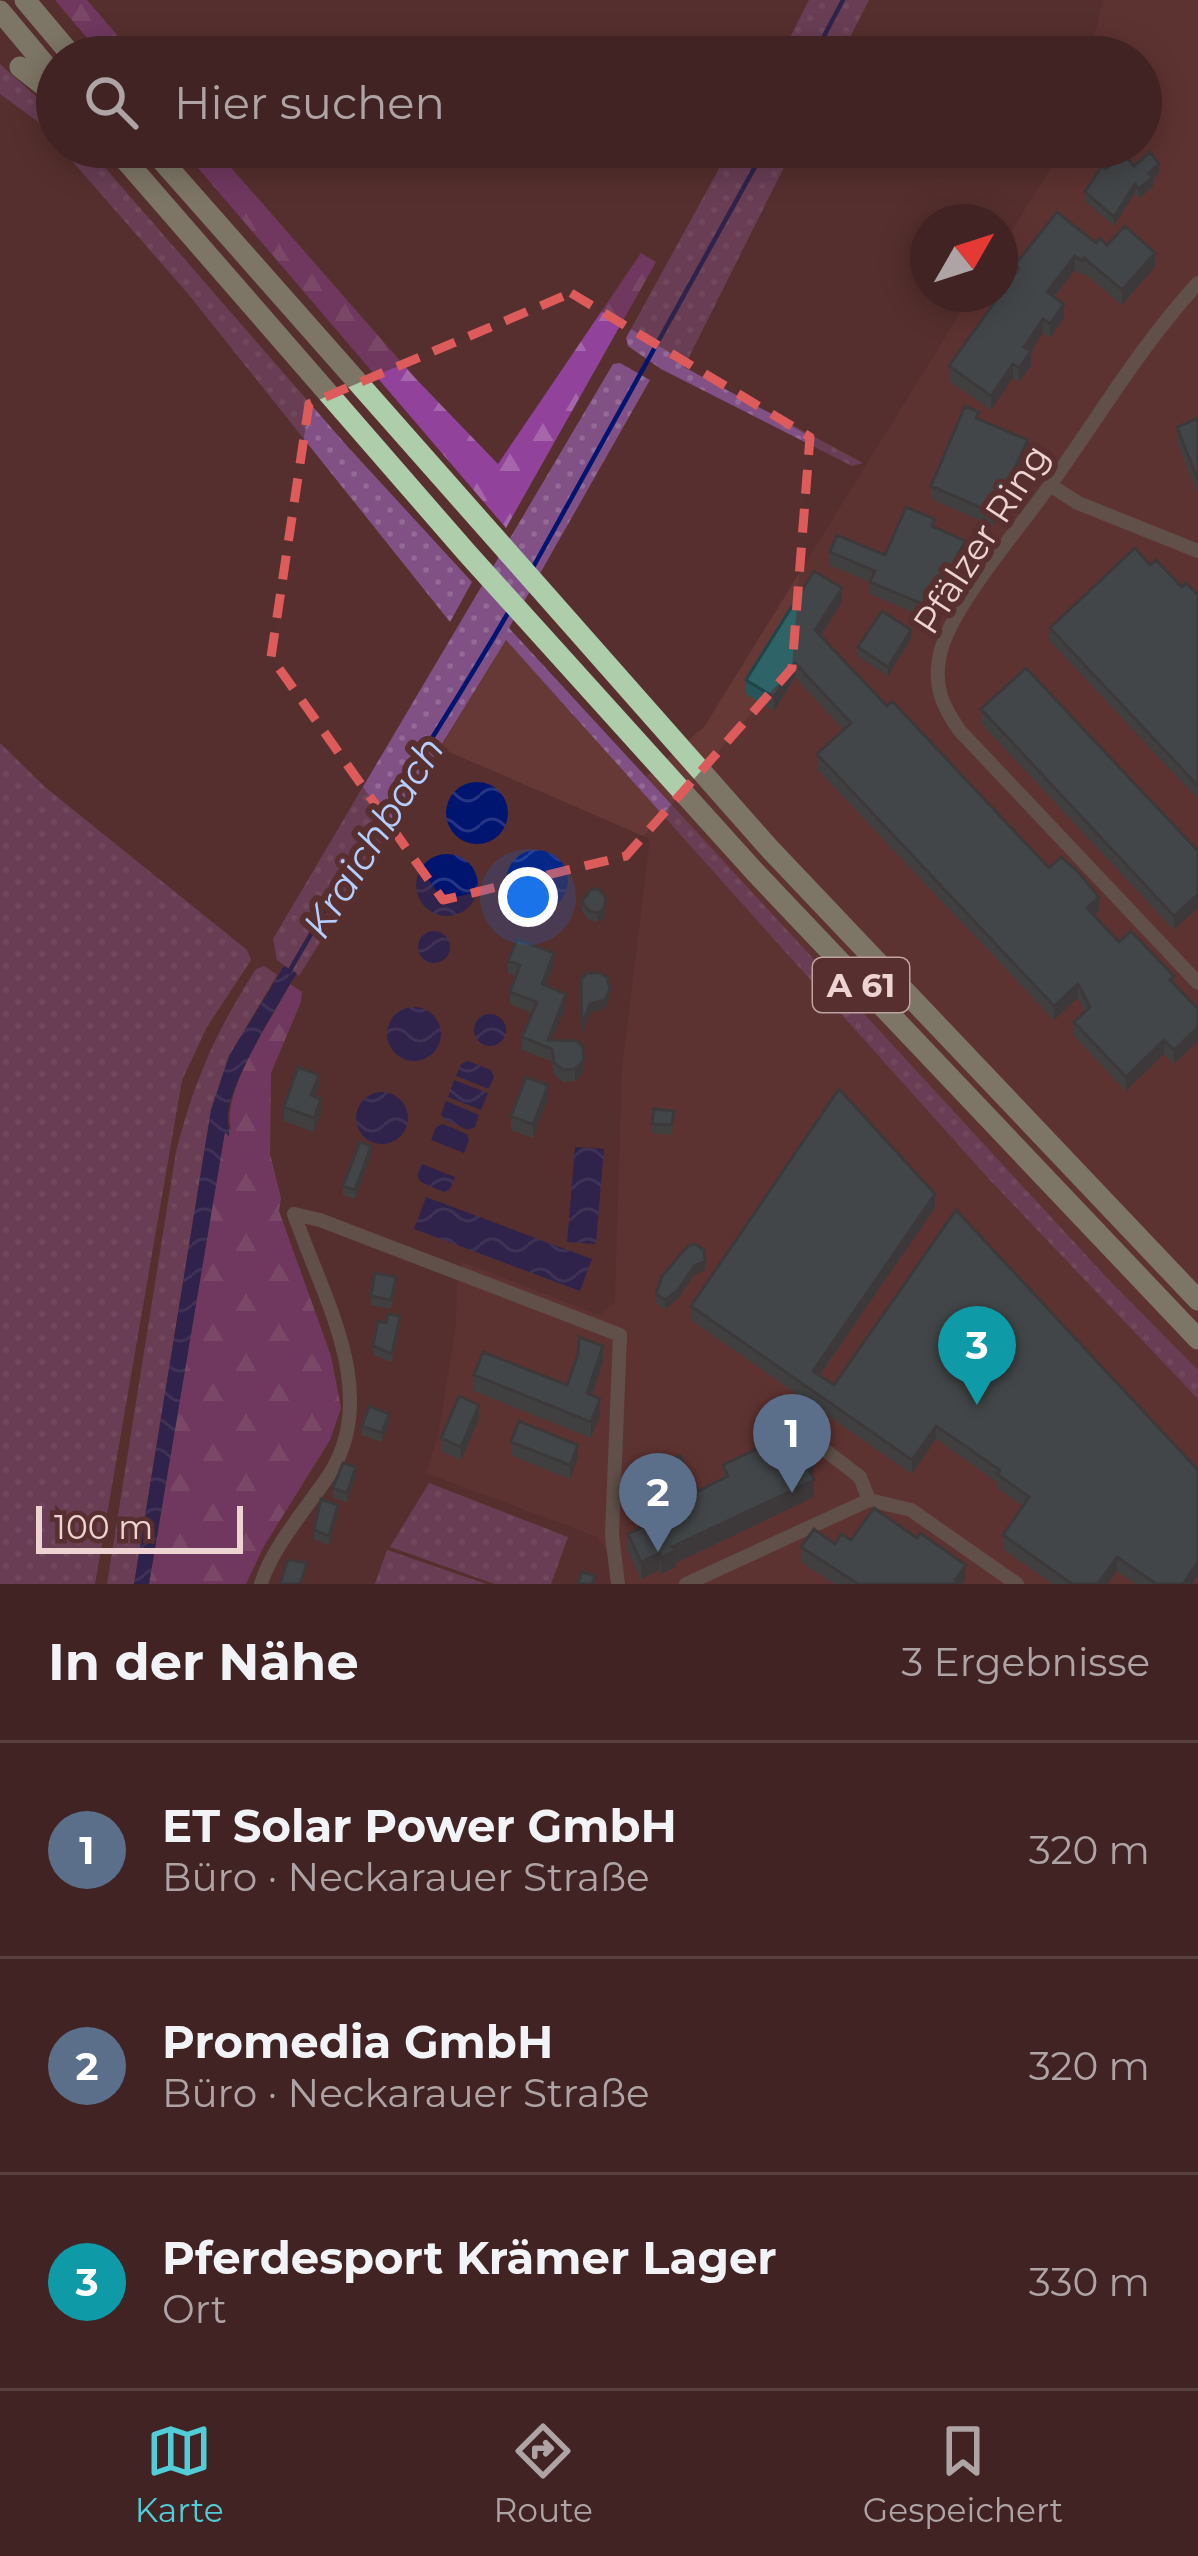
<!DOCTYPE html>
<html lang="de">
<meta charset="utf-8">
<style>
:root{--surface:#402322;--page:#4b2f2f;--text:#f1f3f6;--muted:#aea4a5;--line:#594040;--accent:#52ccd6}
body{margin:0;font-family:Montserrat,sans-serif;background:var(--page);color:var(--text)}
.compass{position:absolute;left:910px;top:204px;width:108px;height:108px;border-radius:50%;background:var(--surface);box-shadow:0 6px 30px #0003;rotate:51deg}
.scale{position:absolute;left:36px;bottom:30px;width:207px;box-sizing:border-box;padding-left:12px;border:6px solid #edd4d2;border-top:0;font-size:33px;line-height:42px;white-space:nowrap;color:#edd4d2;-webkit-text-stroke:9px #562f2e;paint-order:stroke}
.you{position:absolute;left:528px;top:897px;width:42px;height:42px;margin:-30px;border:9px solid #fff;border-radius:50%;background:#1a73e8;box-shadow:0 0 0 18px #1a73e833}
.badge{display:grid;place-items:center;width:78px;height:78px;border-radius:50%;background:var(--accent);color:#fff;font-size:39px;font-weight:700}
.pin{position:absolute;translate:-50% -99px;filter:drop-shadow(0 3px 6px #0008)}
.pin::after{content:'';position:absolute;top:63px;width:42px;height:36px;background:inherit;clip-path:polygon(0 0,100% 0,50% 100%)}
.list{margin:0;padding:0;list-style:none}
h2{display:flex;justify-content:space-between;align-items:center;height:156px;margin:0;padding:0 48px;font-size:51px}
h2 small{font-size:39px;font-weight:400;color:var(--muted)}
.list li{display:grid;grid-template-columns:78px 1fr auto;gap:36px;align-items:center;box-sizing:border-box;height:216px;padding:0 48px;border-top:3px solid var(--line)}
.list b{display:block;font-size:45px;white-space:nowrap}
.list p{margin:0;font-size:39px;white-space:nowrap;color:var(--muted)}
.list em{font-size:39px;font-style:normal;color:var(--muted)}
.icon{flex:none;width:66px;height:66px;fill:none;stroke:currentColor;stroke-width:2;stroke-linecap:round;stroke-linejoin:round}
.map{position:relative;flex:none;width:1198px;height:1584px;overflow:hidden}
.search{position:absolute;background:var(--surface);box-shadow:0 6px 30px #0003;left:36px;right:36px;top:36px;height:132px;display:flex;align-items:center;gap:30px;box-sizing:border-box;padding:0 42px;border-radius:66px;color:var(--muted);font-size:45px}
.sheet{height:804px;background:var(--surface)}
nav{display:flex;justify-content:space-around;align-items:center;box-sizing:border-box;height:168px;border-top:3px solid var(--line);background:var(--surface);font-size:33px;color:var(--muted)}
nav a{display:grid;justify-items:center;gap:6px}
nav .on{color:var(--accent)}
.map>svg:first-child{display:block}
</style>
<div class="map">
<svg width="1198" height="1584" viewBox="0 0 1198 1584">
<defs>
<pattern id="grass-dots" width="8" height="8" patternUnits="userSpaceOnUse" patternTransform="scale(3)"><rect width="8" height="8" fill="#815186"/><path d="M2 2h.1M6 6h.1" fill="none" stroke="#936996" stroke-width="1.8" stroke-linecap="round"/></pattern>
<pattern id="forest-firs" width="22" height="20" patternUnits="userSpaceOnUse" patternTransform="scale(3)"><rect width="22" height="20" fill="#91439b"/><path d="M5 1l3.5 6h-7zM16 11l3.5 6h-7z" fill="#a666ac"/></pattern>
<pattern id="water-waves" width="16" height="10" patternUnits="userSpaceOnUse" patternTransform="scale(3)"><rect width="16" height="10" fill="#001570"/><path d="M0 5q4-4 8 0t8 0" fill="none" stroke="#263684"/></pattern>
</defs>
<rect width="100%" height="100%" fill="#562f2e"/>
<path fill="#663836" d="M1103,0H1198V1584H627L598,1537L426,1473L438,1436L456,1327L457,1283L462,1262L599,1315L615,1303L622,1070L650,839L440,748L506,640L636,785L704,727L972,294H1000V250L1064,147H1141V57H1089Z"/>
<path fill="url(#grass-dots)" d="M809,0H869L840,57H780Z
M0,64L57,115V143L37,121L0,94Z
M60,147H87L348,447L472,582L450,622L189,295Z
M731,147H794L684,367L863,463L852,466L661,369L628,346L626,338Z
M620,363L650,380L509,628L1107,1278L1198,1370V1399L989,1179L506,640L299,976L277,960L273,939L613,364Z
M0,743L45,787L247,950L251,960L207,1027L182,1080L95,1584H0Z
M264,966L277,975L229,1056L211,1110L134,1584H107L176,1152C195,1079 215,1033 256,969Z
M429,1483L568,1537L551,1584H495L390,1547Z
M387,1550L486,1584H375Z"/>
<path fill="url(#forest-firs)" d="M55,0H87L136,57H103Z
M180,147H213L416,379L498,464L641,253L656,262L506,528Z
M290,984L302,992L301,1002L271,1073L270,1154L281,1198L279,1211L331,1356L341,1408L330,1440L264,1546L246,1584H149L225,1130L231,1129C221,1091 272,1019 290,984Z"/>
<path fill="url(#water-waves)" d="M446 813a31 31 0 1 1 62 0a31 31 0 1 1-62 0Z
M506 881a31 31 0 1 1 62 0a31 31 0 1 1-62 0Z
M416 885a31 31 0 1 1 62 0a31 31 0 1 1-62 0Z
M418 947a16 16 0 1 1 32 0a16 16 0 1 1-32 0Z
M284,966L297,973C279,1003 228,1084 228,1117C227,1123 230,1130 229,1136L225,1132L149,1584H134L211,1110L229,1056Z
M387 1034a27 27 0 1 1 54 0a27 27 0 1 1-54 0Z
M474 1030a16 16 0 1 1 32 0a16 16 0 1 1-32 0Z
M468,1061L491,1070L494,1077L489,1089L456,1076L461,1064Z
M454,1080L488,1093L481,1110L448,1097Z
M356 1118a26 26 0 1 1 52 0a26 26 0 1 1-52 0Z
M446,1101L479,1115L475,1127L468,1130L445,1120L441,1114Z
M443,1124L467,1134L469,1140L464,1153L431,1140L436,1127Z
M575,1147L604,1149L596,1244L567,1242Z
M422,1164L455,1177L450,1189L444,1192L421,1182L417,1176Z
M426,1197L592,1259L580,1291L414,1229Z"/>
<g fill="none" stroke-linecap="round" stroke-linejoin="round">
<path stroke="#001570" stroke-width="4.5" d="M813,57L843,0
M531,571L766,147
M289,972C358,850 438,734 508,613"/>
<path stroke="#6d796b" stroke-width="14" d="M1198,283C1139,347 1096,422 1045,492C1016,532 950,609 940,654C933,685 942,706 960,731L1198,983
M1050,485L1078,503L1198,551
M294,1214L320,1220L620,1335L612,1535L618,1584
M786,1420L860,1477L869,1500L911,1510L1017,1584
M261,1584C271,1549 308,1506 329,1475C382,1393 322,1296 294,1214
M686,1584L869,1500"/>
<path stroke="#adcdab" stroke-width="21" d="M25,0L73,57
M0,11L57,79
M20,67L57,96
M114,147L467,553L755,872L1198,1339
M150,147L769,848L1198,1300"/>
</g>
<path fill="#285559" d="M1134,166L1159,173L1153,178V187L1139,198L1135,193L1114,226L1085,201V192Z
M1096,243L1107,245L1155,267L1122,305L1084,273L1082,275L1075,270L1055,297L1064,318L1050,338L1043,333L1031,351V366L1019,382L1013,378L991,410L949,381V366L1015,273V265Z
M1198,418V495L1177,441V427Z
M1028,454L993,526L931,499V486Z
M935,528L965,554L946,592L940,589L927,618L870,594V582L830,565V552L885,555Z
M1150,565L1182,587L1198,595V799L1050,641V628Z
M842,602L821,636L887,706L1049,868L1099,911L1094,916L1119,942L1174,976V1064L1164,1054L1126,1091L1074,1036V1022L1085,1011L1078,998L1054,1020L817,769V754L844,730L795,677L774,711L746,694V680Z
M911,639L888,676L858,656V647Z
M981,709L1198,851L1174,930L981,723Z
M582,902L606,907L604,918L597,922L589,920L582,911Z
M508,961L554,966L546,986L566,1006L552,1040L584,1072L575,1081L563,1082L554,1074L552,1061L522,1050V1037L532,1013L510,1004V992L516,976L508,973Z
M319,1088L316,1097L321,1113L314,1132L284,1121V1107Z
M548,1099L533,1138L511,1130V1116Z
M654,1109L674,1111L672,1135L652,1133Z
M371,1155L355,1199L343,1195V1186Z
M935,1208L820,1375L834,1385L956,1210L1198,1575L1192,1584H1136L1117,1571L1107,1584H1053L1003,1549V1535L1023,1506L997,1488V1482L936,1439L912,1474L691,1320V1306Z
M705,1270L694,1275L678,1299L665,1309L656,1303V1294L662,1276Z
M396,1286L391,1309L371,1305V1296Z
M400,1325L392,1362L373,1355V1346Z
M603,1362L592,1395L600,1415L591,1438L474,1391V1375L567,1385Z
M479,1419L461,1460L441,1451V1438Z
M389,1423L382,1442L362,1435V1426Z
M511,1442L578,1458L570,1479L511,1455Z
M797,1446L814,1465V1497L676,1563V1567L661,1574L660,1570L641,1579L628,1551V1534L673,1513L668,1501L654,1508L645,1489V1472L698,1491L723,1478V1465Z
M356,1477L347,1502L333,1498V1488Z
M338,1514L329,1545L314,1539V1530Z
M851,1540L966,1579L963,1584H835L801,1562V1547Z"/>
<path fill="#204549" d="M1159,164V173L1153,178V187L1139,198V189L1149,173Z
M1135,184V193L1114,226V217Z
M1155,253V267L1122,305V290Z
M1075,256V270L1047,306V292Z
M1064,304V318L1050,338V324Z
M1043,319V333L1024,361V347Z
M1031,351V366L1019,382V368Z
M1013,364V378L991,410V396Z
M1028,440V454L993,526V513Z
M965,541V554L946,592V579Z
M940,576V589L927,618V606Z
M842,588V602L815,644V630Z
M911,630V639L888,676V667Z
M795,663V677L774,711V697Z
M1198,894V908L1174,930V916Z
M1099,897V911L1087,923V908Z
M606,898L604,918L597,922V913Z
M554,953V966L542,996V984Z
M1078,984V998L1054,1020V1006Z
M610,989V998L605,1009L590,1013L582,1034V1025L590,1004Z
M566,994V1006L549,1048L548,1040Z
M1198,1027V1041L1174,1064V1050Z
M1164,1040V1054L1126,1091V1077Z
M584,1060V1072L575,1081V1069Z
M319,1075V1088L311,1109V1095Z
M548,1085V1099L533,1138V1125Z
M321,1099V1113L314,1132V1118Z
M371,1146V1155L355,1199V1190Z
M935,1194V1208L813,1384V1371Z
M705,1261V1270L694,1275L678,1299L665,1309V1300L694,1266Z
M603,1346V1362L587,1410V1393Z
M600,1399V1415L591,1438V1422Z
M479,1405V1419L461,1460V1447Z
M389,1414V1423L382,1442V1433Z
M936,1426V1439L912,1474V1460Z
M578,1445V1458L570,1479V1465Z
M814,1465V1497L676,1563V1567L661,1574V1558L672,1547Z
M356,1467V1477L347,1502V1493Z
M668,1484V1501L654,1508V1491Z
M338,1505V1514L329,1545V1536Z
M660,1553V1570L641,1579V1562Z
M1117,1557V1571L1107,1584H1098Z
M1198,1561V1575L1192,1584H1183Z
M966,1565V1579L963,1584H955V1580Z"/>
<path fill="#2e6368" stroke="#204549" stroke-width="3" d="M1150,152L1159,164L1149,173L1153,177L1139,189L1135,184L1114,217L1085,192L1102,166L1105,169L1125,155L1134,166Z
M1057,212L1096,243L1100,238L1107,245L1125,226L1155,253L1122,290L1084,258L1082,261L1075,256L1047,292L1064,304L1050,324L1043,319L1024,347L1031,351L1019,368L1013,364L991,396L949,366L1019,268L1015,265Z
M965,406L979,412L976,418L1028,440L993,513L931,486Z
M1198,418V481L1177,427Z
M906,507L935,519L932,526L965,541L946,579L940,576L927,606L870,582L875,571L830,552L837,535L885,555Z
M1135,548L1150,565L1156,560L1182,587L1186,583L1198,595V786L1050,628Z
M814,571L842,588L815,630L887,706L892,701L1049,868L1061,857L1079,873L1099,897L1087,908L1119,942L1131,931L1174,976L1170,980L1198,1009V1027L1174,1050L1164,1040L1126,1077L1074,1022L1090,1007L1078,984L1054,1006L817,754L851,723L795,663L774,697L746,680Z
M882,611L911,630L888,667L858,647Z
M1026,668L1198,851V894L1174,916L981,709Z
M591,889H599L606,898L604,909L597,913L589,911L582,902Z
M517,939L554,953L542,984L566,994L548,1040L577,1041L583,1047L584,1060L575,1069L563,1070L554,1062L552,1049L522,1037L537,1002L510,992L520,965L508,961Z
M587,973H600L607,977L610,989L605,1000L590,1004L582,1025L581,979Z
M298,1067L319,1075L311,1095L321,1099L314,1118L284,1107Z
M526,1077L548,1085L533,1125L511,1116Z
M839,1089L935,1194L813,1371L834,1385L956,1210L1198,1470V1561L1183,1584H1156L1117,1557L1098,1584H1072L1003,1535L1029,1497L997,1474L1000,1470L936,1426L912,1460L691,1306Z
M654,1109L674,1111L672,1125L652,1124Z
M360,1142L371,1146L355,1190L343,1186Z
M695,1244L704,1250L705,1261L694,1266L678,1290L665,1300L656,1294L662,1276L688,1246Z
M375,1273L396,1277L391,1300L371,1296Z
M388,1314L400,1316L392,1354L373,1346L378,1321L386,1323Z
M579,1337L603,1346L587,1393L600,1399L591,1422L474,1375L483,1352L567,1385L578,1354Z
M459,1396L479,1405L461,1447L441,1438Z
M369,1406L389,1414L382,1433L362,1426Z
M519,1421L578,1445L570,1465L511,1442Z
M791,1433L797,1446L803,1443L814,1465L808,1468L814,1480L672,1547L676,1550L661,1558L660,1553L641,1562L628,1534L680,1510L668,1484L654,1491L645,1472L680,1456L698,1491L728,1476L723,1465Z
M343,1463L356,1467L347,1493L333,1488Z
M321,1499L338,1505L329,1536L314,1530Z
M874,1508L917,1538L920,1533L966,1565L955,1580L961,1584H858L801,1547L814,1529L835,1544L841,1534L851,1540Z
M288,1560L307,1563L300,1584H280Z
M582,1572L595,1576L592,1584H578Z"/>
<path d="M0 0H1198V1584H0ZM571,293L810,437L792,668L626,856L443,900L271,657L309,404Z" fill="#562f2e" fill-opacity=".55" fill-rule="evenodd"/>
<path fill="none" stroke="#dd5c5b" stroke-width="9" stroke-dasharray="24 15" stroke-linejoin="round" d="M571,293L810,437L792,668L626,856L443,900L271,657L309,404Z"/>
<g text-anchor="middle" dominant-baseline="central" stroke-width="12" stroke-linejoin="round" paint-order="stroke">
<rect fill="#562f2e" stroke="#c0a2a1" stroke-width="3" x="813" y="958" width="96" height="54" rx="9"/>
<g font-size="33" font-weight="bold" fill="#edd4d2">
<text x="861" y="985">A 61</text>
</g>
<g font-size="36" fill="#edd4d2" stroke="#562f2e">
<text transform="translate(981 539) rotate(-57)">Pfälzer Ring</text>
</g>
<g font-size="39" font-style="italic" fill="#b4ceff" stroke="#562f2e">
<text transform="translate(373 837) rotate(-58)">Kraichbach</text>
</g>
</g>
</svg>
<svg class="compass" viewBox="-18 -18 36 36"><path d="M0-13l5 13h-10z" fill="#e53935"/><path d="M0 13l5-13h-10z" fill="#aea4a5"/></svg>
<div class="scale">100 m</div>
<div class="you"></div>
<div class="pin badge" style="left:792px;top:1493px;background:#5c6f8a">1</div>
<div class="pin badge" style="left:658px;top:1552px;background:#5c6f8a">2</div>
<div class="pin badge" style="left:977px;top:1405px;background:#0f9aa8">3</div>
<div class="search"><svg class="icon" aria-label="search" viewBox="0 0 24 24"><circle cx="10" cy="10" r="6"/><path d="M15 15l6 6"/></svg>Hier suchen</div>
</div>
<section class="sheet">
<h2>In der Nähe<small>3 Ergebnisse</small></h2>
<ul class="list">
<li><span class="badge" style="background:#5c6f8a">1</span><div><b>ET Solar Power GmbH</b><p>Büro · Neckarauer Straße</p></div><em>320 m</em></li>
<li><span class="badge" style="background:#5c6f8a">2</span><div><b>Promedia GmbH</b><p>Büro · Neckarauer Straße</p></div><em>320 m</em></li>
<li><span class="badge" style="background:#0f9aa8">3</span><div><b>Pferdesport Krämer Lager</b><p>Ort</p></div><em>330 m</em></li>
</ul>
</section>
<nav>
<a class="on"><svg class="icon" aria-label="map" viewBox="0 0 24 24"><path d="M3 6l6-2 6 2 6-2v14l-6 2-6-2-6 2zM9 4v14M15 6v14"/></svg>Karte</a>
<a><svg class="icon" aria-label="directions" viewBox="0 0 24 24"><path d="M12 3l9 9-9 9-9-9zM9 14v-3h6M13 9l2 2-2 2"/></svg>Route</a>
<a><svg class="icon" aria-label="saved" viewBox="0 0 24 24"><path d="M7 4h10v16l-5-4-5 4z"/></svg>Gespeichert</a>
</nav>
